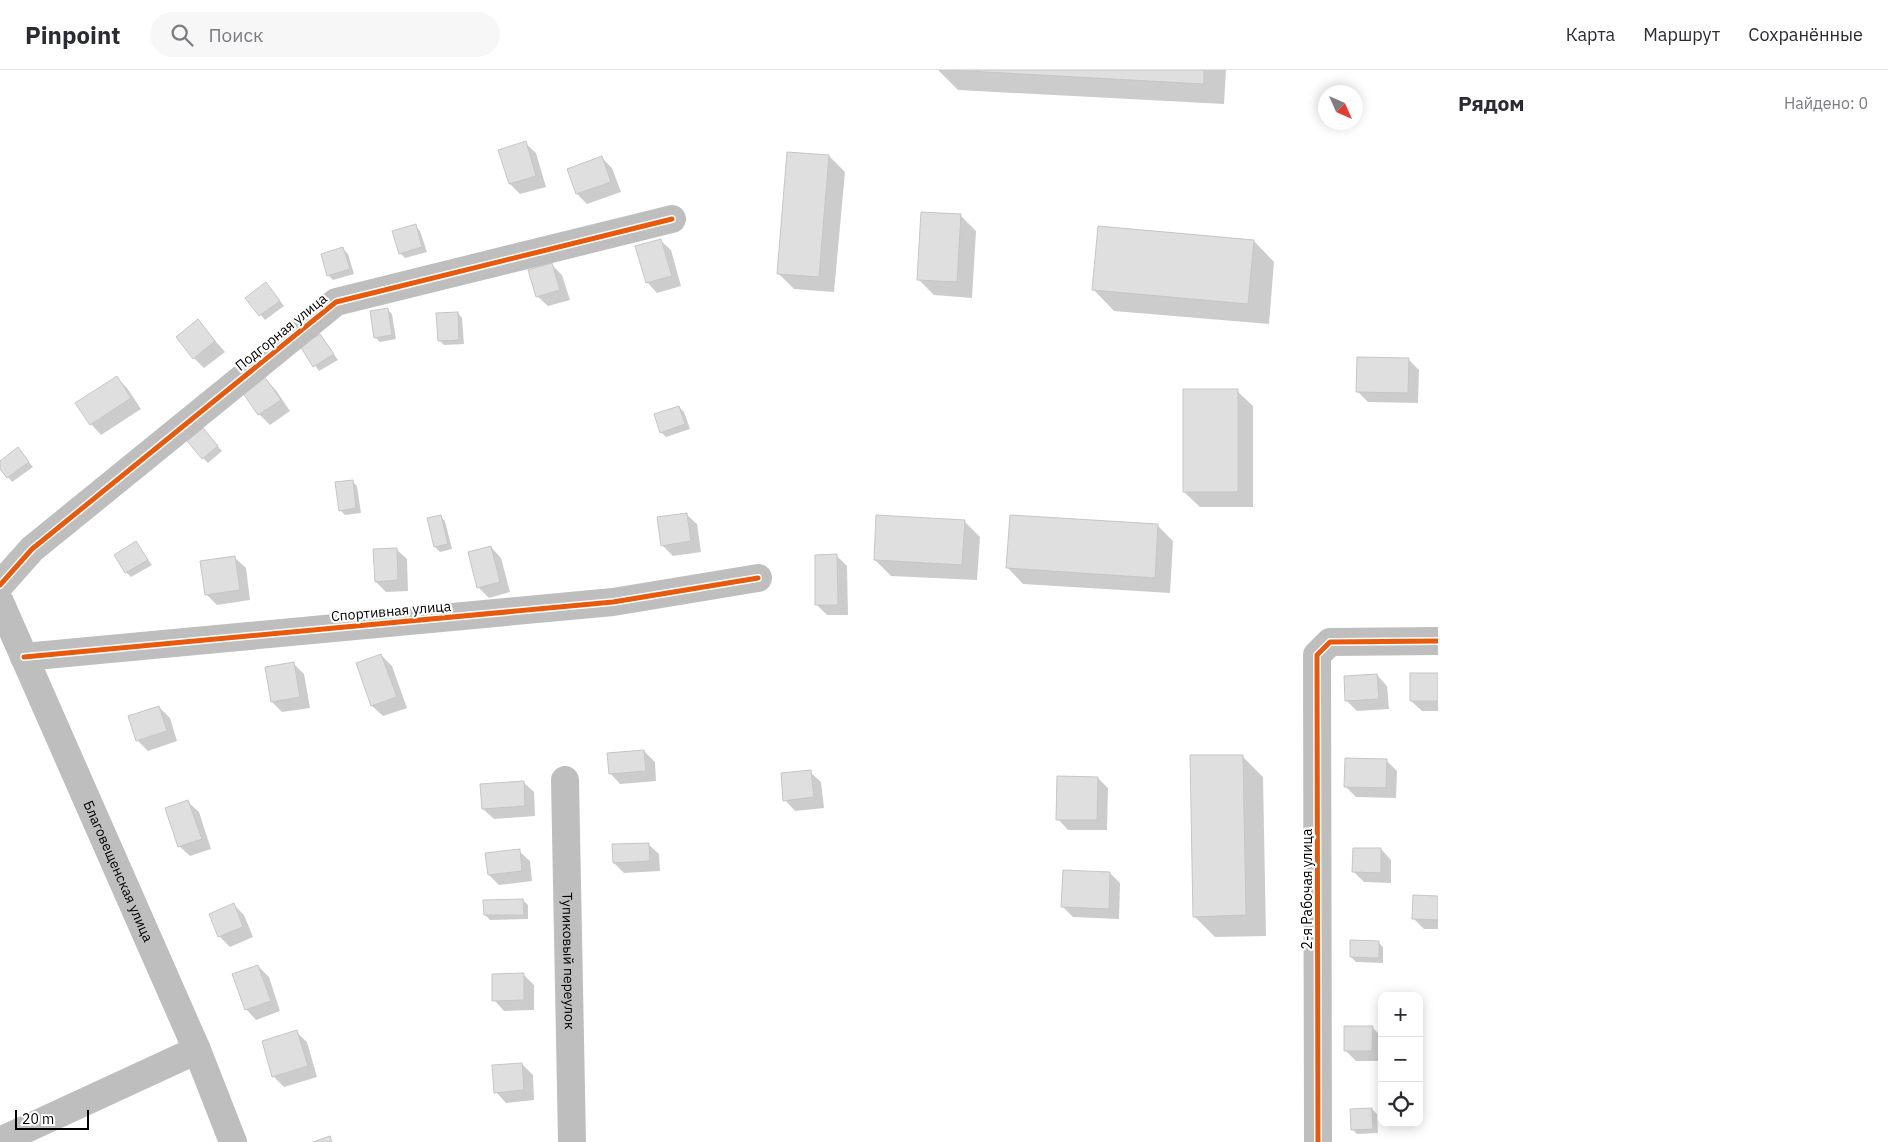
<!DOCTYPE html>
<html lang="ru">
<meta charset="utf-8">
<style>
:root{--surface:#fff;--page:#f7f7f7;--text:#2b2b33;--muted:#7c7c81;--line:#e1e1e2}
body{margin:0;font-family:"IBM Plex Sans",sans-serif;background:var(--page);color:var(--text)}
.controls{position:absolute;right:15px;bottom:15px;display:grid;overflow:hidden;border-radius:10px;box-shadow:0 2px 12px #0003}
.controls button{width:45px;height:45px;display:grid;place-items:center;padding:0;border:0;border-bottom:1px solid var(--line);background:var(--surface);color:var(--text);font:25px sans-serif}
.compass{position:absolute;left:1318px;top:15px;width:45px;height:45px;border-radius:50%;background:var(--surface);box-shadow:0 2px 12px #0003;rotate:135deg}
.scale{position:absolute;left:15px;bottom:12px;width:74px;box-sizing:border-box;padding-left:5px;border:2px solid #000;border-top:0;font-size:14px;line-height:18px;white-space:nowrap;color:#000;-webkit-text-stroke:4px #fff;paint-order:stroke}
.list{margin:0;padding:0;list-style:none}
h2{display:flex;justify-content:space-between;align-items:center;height:65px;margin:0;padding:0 20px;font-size:21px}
h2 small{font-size:16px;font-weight:400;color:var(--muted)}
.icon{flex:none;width:28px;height:28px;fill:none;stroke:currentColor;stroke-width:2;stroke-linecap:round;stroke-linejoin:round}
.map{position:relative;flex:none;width:1438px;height:1072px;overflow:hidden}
header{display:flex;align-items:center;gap:30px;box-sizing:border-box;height:70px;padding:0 25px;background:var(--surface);border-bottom:1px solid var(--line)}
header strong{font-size:24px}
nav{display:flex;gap:28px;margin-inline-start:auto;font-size:18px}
.search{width:350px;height:45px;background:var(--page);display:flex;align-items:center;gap:12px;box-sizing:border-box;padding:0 18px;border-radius:28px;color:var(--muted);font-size:19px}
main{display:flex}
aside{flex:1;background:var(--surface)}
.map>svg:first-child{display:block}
</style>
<header>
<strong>Pinpoint</strong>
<div class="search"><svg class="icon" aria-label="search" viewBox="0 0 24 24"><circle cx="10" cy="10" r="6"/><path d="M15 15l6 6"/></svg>Поиск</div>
<nav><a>Карта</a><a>Маршрут</a><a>Сохранённые</a></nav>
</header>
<main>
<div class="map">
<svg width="1438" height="1072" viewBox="0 0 1438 1072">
<rect width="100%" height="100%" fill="#fff"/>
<path fill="#0003" d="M938,0H1226L1224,34L958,20Z
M525,73L536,83L546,117L520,124L510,114L500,81Z
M829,86L845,102L834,222L794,219L778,203Z
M601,87L612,98L621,122L587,134L577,124L568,99Z
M960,145L976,161L972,228L934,225L918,209Z
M415,156L420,161L427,182L405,188L400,183Z
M660,170L671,180L681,216L657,223L647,212Z
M1254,171L1274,192L1269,254L1114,241L1094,220Z
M343,179L348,184L354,204L333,210L328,205Z
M551,194L562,205L570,230L548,236L537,226Z
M271,219L284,236L265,250L247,228Z
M387,239L392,244L396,269L380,272L375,267Z
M458,243L462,248L464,274L444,275L439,270Z
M198,251L225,282L204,298L194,288Z
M320,265L338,290L319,301L302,277Z
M1408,289L1419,300L1418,333L1368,332L1357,321Z
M116,307L127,318L141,339L101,365L91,354Z
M264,308L275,319L290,341L270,355L259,344L244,322Z
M1237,321L1253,336V437H1200L1184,422Z
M679,337L684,342L690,359L666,367L661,362Z
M207,364L222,381L208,393L203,388Z
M18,379L33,397L12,412L0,397V392Z
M352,411L357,416L361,443L345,445L340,440Z
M686,444L697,454L701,482L673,486L662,475Z
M440,446L445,451L452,479L440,482L435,477Z
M964,451L980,467L977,510L891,506L875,490Z
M1158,456L1173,471L1170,523L1023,514L1008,498Z
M136,473L152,495L131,507L126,502Z
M491,477L501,488L510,522L489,528L478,517Z
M396,479L407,489L408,521L386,522L376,512Z
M837,486L847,496L848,545H827L817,535Z
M235,488L246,498L250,530L217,535L206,524Z
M381,585L392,596L407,638L383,646L372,636Z
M294,594L304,604L310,638L282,642L272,632Z
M1377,605L1387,616L1389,639L1357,641L1346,630Z
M1438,605V641H1422L1411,631Z
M159,637L170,648L177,671L148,681L137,670Z
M644,681L655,692L656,711L620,714L610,703Z
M1242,686L1263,707L1266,866L1215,867L1194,846Z
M1386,690L1397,701L1396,728L1356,727L1345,716Z
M810,702L821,712L824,738L795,741L785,730Z
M1098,708L1108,718L1107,760H1068L1058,749Z
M523,712L534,722L535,746L494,749L483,739Z
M188,732L199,742L211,779L190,786L179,776Z
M648,774L659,784L660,801L624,803L614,793Z
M1381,779L1391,790V813L1364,812L1354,802Z
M519,781L530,791L532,811L499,815L489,805Z
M1110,803L1120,813L1119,849L1073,847L1063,837Z
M1438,828V859H1424L1413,848Z
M523,830L528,835V849L490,850L485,845Z
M233,834L244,845L253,867L230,877L219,866Z
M1378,872L1383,877V893L1356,892L1351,887Z
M258,896L269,907L280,941L256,950L246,939Z
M523,904L534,915V940L504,941L494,930Z
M1372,957L1382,967V991H1356L1345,980Z
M296,962L307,972L317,1007L284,1017L274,1007L263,972Z
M522,994L533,1005L534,1030L506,1033L496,1022Z
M1372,1039L1377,1044L1378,1063L1357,1064L1352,1059Z"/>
<path fill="#dfdfdf" stroke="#c6c6c6" d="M949,0H1204V14Z
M526,71L536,106L509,114L498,80Z
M787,82L829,85L819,207L777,204Z
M602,86L611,112L576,124L567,99Z
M921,142L961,144L957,212L917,210Z
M416,154L422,177L399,184L392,161Z
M1098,156L1254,170L1248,234L1092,220Z
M661,169L672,206L646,213L635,176Z
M343,177L350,199L327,206L321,184Z
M552,193L560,220L536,227L528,200Z
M266,212L280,231L259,246L245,228Z
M388,238L392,265L374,268L370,241Z
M458,242L459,270L438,271L436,243Z
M198,249L215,271L193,289L176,267Z
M320,264L334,284L313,297L300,276Z
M1357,287L1409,288L1408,323L1356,322Z
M117,306L131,328L90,355L75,333Z
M264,306L281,330L258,345L242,322Z
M1183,319H1238V422H1183Z
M679,336L685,354L660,363L654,344Z
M203,358L218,376L202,389L187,371Z
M18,377L29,392L7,408L0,399V391Z
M353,410L356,438L339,441L335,412Z
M687,443L691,471L661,476L657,447Z
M441,445L448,474L434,477L427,448Z
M876,445L965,450L962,495L874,490Z
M1010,445L1158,454L1155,508L1006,498Z
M136,471L148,490L125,503L114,485Z
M491,476L500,512L477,518L468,482Z
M397,478L398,510L375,512L373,479Z
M837,484L838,535H815V485Z
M235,486L240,520L205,525L200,491Z
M381,584L397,627L371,636L356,593Z
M294,592L300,627L271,632L265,597Z
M1410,603H1438V631H1410Z
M1377,604L1379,629L1345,631L1344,606Z
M159,636L167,661L136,671L128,646Z
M644,680L646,701L609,704L607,683Z
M1190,685H1243L1246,845L1193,847Z
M1345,688L1387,689L1386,718L1344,717Z
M811,700L814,727L783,731L781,703Z
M1057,706L1098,707L1097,750H1056Z
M524,711L525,736L482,739L480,714Z
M188,730L202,769L178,777L165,738Z
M649,773L650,791L613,793L612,774Z
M1353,778H1381V803L1352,802Z
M520,779L522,801L488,805L485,783Z
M1063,800L1110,802L1109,839L1061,837Z
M1413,825L1438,826V850L1412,849Z
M523,829L524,845H484L483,830Z
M234,833L243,857L218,867L209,844Z
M1350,870L1379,871V888L1350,887Z
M258,895L271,931L245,940L232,904Z
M524,903V930L492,931V904Z
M1344,956H1373L1372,981H1344Z
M297,960L308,996L272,1007L262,971Z
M522,993L524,1020L494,1023L492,995Z
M1372,1038L1373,1059L1351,1060L1350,1039Z
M330,1066L332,1072H313Z"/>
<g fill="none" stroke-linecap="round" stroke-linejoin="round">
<g stroke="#bebebe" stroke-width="28">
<path d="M0,515L32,479L336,232L672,149"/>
<path id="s1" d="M0,532L197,980L233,1072"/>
<path d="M24,587L613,532L758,508"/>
<path id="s2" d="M565,710L572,1072"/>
<path d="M0,1071L197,980"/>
<path d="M1318,1072L1317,585L1330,572L1438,571"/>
</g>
<g stroke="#fff" stroke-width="8">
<path id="cycleway" d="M0,515L32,479L336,232L672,149
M24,587L613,532L758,508
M1318,1072L1317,585L1330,572L1438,571"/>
</g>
<use href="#cycleway" stroke="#e8590c" stroke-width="5"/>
</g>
<g text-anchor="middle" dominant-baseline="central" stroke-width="4.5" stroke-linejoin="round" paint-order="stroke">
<g font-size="14" fill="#000" stroke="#fff">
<text transform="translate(281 262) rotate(-39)">Подгорная улица</text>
<text transform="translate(391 541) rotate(-5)">Спортивная улица</text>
<text stroke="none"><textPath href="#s1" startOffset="294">Благовещенская улица</textPath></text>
<text transform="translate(1307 819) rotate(-90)">2-я Рабочая улица</text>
<text stroke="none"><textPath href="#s2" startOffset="181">Тупиковый переулок</textPath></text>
</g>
</g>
</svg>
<div class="controls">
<button>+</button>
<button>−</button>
<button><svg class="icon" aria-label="locate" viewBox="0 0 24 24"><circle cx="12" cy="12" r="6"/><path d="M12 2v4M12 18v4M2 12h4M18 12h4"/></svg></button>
</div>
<svg class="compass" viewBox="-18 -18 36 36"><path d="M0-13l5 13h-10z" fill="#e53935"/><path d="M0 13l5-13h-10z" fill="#7c7c81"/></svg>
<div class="scale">20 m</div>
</div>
<aside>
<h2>Рядом<small>Найдено: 0</small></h2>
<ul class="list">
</ul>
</aside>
</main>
